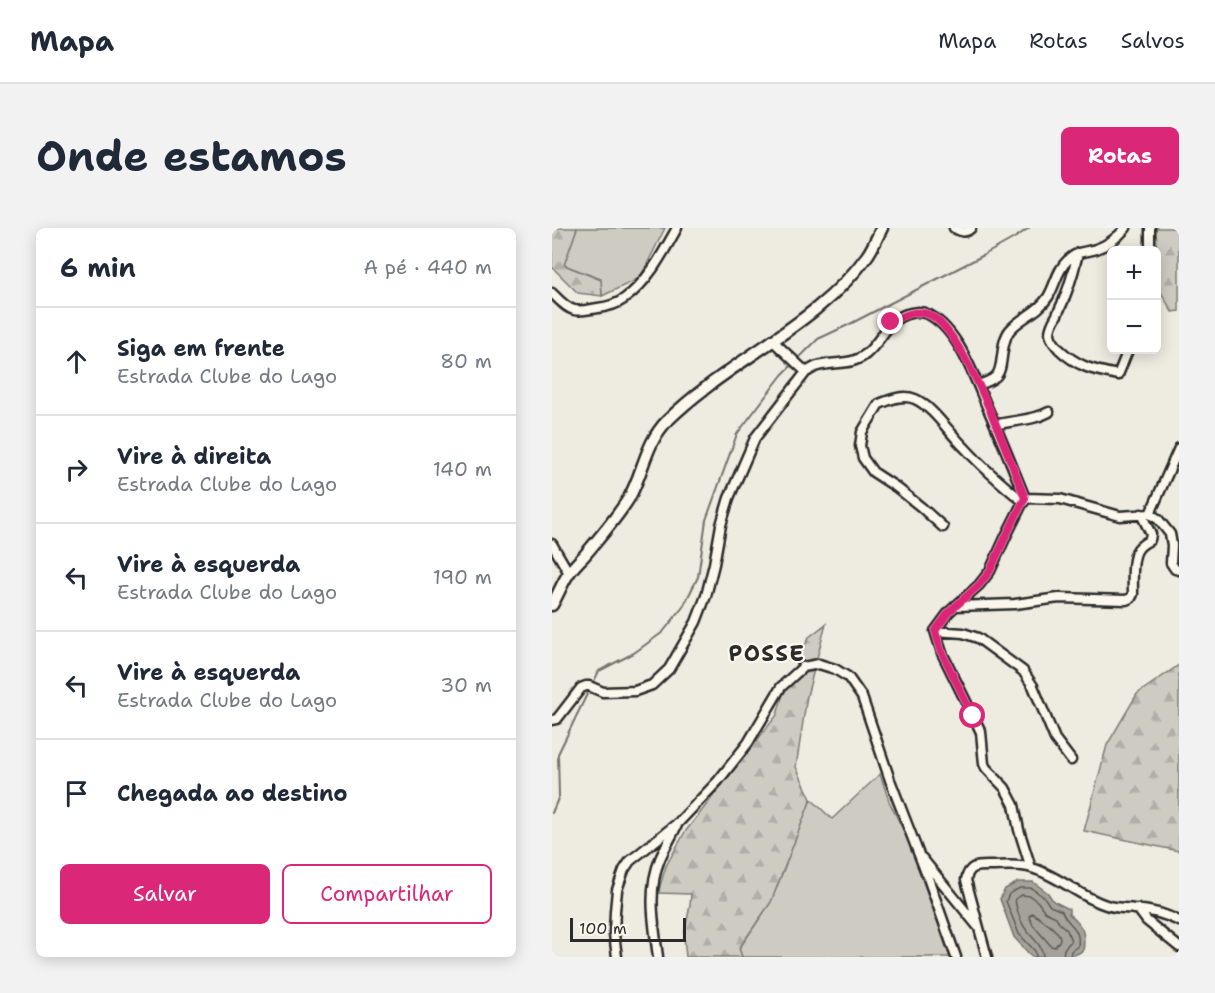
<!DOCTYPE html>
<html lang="pt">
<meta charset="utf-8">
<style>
:root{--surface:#fff;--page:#f2f2f3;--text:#1f2937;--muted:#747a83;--line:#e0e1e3;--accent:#db2777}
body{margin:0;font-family:"Shantell Sans",sans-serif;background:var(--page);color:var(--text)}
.controls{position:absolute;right:18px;top:18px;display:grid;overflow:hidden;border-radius:9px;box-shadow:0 3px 15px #0003}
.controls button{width:54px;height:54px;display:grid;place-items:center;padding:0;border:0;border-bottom:2px solid var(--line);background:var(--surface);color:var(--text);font:30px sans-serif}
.scale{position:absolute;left:18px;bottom:15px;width:116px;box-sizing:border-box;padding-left:6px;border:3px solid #2b2b2b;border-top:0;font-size:16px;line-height:21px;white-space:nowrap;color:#2b2b2b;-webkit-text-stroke:4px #fbf7ec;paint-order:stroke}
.stop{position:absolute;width:18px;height:18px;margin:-14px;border:4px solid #db2777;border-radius:50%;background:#fff}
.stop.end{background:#db2777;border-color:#fff;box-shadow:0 2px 6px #0008}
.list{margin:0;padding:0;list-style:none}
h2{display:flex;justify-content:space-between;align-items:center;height:78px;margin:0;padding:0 24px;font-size:26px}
h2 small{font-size:20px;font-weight:400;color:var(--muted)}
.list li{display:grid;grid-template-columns:39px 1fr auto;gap:18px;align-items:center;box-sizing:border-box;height:108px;padding:0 24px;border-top:2px solid var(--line)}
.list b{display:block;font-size:22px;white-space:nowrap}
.list p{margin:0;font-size:20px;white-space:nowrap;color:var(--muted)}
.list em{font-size:20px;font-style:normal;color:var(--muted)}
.actions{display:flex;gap:12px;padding:18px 24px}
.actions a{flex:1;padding:14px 0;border:2px solid var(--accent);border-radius:9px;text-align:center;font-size:21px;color:var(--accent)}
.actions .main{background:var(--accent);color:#fff}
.icon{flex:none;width:33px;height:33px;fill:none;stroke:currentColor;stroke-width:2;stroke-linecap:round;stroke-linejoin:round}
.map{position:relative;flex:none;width:627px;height:729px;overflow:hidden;border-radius:9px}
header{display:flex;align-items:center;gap:36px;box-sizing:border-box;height:84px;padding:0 30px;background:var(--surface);border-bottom:2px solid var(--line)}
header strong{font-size:28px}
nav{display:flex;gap:33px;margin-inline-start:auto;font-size:21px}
.intro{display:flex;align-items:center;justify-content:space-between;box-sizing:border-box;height:144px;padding:0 36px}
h1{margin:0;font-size:42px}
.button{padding:15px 27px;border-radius:9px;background:var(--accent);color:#fff;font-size:21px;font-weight:700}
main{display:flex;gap:36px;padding:0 36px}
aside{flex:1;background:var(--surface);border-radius:9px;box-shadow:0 3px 15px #0003}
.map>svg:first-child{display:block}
</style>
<header>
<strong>Mapa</strong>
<nav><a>Mapa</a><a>Rotas</a><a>Salvos</a></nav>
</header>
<div class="intro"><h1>Onde estamos</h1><a class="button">Rotas</a></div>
<main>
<aside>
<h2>6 min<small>A pé · 440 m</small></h2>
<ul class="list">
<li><svg class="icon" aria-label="ahead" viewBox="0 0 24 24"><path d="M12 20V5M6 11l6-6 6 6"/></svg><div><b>Siga em frente</b><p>Estrada Clube do Lago</p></div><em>80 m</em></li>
<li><svg class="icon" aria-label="right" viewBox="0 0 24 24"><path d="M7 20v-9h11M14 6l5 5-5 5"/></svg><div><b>Vire à direita</b><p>Estrada Clube do Lago</p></div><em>140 m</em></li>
<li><svg class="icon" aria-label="left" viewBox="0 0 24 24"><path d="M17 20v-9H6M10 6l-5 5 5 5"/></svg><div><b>Vire à esquerda</b><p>Estrada Clube do Lago</p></div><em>190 m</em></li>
<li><svg class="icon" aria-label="left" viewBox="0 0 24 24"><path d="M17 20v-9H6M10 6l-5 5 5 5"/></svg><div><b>Vire à esquerda</b><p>Estrada Clube do Lago</p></div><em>30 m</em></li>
<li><svg class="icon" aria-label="arrive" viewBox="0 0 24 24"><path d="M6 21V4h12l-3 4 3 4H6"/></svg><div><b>Chegada ao destino</b></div></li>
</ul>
<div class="actions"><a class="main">Salvar</a><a>Compartilhar</a></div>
</aside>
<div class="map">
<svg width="627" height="729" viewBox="0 0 627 729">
<defs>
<pattern id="forest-firs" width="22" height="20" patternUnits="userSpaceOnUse" patternTransform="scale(1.5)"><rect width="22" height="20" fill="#cecbc2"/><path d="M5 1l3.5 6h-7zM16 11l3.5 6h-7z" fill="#b1aea7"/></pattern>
</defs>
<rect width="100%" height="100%" fill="#eeebe0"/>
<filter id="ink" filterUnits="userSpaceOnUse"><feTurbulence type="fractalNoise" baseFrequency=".0167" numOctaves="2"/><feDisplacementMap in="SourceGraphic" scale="12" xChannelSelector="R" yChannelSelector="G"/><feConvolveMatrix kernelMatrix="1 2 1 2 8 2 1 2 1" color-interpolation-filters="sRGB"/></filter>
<g filter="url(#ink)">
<path fill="#cecbc2" stroke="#7c7b76" stroke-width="1.5" d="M25,0H113L88,50L50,68L49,51L12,37Z
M328,546L337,573L359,618L398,729H190L187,721L219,674L259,571L280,591Z"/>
<path fill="url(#forest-firs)" stroke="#7c7b76" stroke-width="1.5" d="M0,0H25L12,37L49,52L50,68L26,65L0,39Z
M601,0H627V83L620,84L608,62L604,22H603Z
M274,396L255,468L244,539L259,571L219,674L187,720L190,729H134L132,708L138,677L139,666L106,665L114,638L133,604L225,487L232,462L257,409Z
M627,437V623L532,603L555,517L585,466Z"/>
<path fill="#a4a29a" stroke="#74726e" stroke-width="1.5" d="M466,654H481L496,665L501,673L517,681V686C531,698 534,705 531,723L518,729H480L462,709L448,671L453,661Z"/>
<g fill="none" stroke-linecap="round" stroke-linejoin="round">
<path stroke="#5b5b57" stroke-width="1.5" d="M480,685C485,688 509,704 508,710C508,714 504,716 503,719L499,718L481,697L477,688Z
M484,729L483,723L467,706L454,673L457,666L460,664L468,660H479L492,669L498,678L510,683C515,698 529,698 526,718L519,723L518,729
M491,729C491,718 482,712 476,704C469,696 464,681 463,671L470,667L478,668L486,674L493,684L504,689L507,695L515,702L519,713L512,721L511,729"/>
<path stroke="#74726e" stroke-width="2" d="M246,131L266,111L296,97L432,27L464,9L477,0
M40,457L47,443L82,425L111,404L131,379L146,349L154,292L185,206L230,147L242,135
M0,585L7,568L6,526L37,462"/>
<g stroke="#2b2b2b" stroke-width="13">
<path id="street" d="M402,0C408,3 413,6 419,0
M598,0V22
M526,25C521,47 515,67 505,87C502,92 498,99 498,105C498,111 503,116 507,121C526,139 541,142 566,147L576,122
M0,65C6,71 14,80 22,82C30,84 38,81 46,80C54,79 65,76 72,71C96,54 111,25 125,0
M220,112L254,144
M426,157C432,155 439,153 443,149C453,142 447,115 458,102C469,89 486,85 496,69C503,58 505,42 515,33C527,22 531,25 544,21C556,17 566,9 574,0
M443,197C461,192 481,193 497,184
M473,270L508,271L568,288L598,286L606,291L618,306L620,317L619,335L623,341L627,342
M598,286L627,220
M391,299L369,279L344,259L321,244L311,230L308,218L310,204L327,176C338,172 350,166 363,171C380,178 399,207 413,220C431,240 451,257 472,274
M0,316L17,345
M404,378L463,376L507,370L574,372L579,370L581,366C581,354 579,330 586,321C589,317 594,314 598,312L599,306L589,286
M383,403L411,405L426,410L471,443L481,458L503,511L519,532
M0,492L5,491L29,460L34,458H37L51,464L83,463L100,457L117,441L144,394L154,368L162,336L169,297L177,270L203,210L254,144C258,142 262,139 266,138C283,133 300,138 314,126C334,109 335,86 366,84C383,84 399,105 407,118C419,138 427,160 436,181C449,210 461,240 473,270L454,308L438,343L427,357L397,384L383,403L390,425L429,504L432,536L434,540L453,560L462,577L467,602L479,640
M370,630L427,700L435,729
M586,681L595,693L627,719
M427,700L414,652C417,637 425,638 438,638C452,638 467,636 480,640C507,648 528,669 554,677C563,680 573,680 582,681C597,682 613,686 627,693
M65,729L62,706L63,683L65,662L72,642L78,633L127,594L166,553L196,515L229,459L251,439L267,436L283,441L296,449L310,469L338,552L376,650L404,729
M106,729C102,697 95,662 108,631C113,619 120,608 125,597"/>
</g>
<g stroke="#2b2b2b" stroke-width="15">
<path id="secondary" d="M0,377C6,367 10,355 17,345C21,339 27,333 32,328C48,309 64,291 77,270C91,245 94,214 115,193C175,133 266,97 315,28C321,20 325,9 330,0"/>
</g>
<use href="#street" stroke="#fbf7ec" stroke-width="8"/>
<use href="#secondary" stroke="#fbf7ec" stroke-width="10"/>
</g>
</g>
<g fill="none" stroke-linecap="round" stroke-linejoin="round" filter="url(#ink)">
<path stroke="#db2777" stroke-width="8" d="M339,94C352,87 365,81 378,87C414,105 457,231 473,270L454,308L438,343L427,357L397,384L383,403L390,425L421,488"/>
</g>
<g text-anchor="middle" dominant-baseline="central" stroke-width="4.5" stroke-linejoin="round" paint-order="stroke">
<g font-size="22" font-weight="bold" letter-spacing="1.5" fill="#2b2b2b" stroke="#fbf7ec">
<text x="215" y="425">POSSE</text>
</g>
</g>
</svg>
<div class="controls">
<button>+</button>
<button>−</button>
</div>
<div class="scale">100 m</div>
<div class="stop" style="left:421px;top:488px"></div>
<div class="stop end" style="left:339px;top:94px"></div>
</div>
</main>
